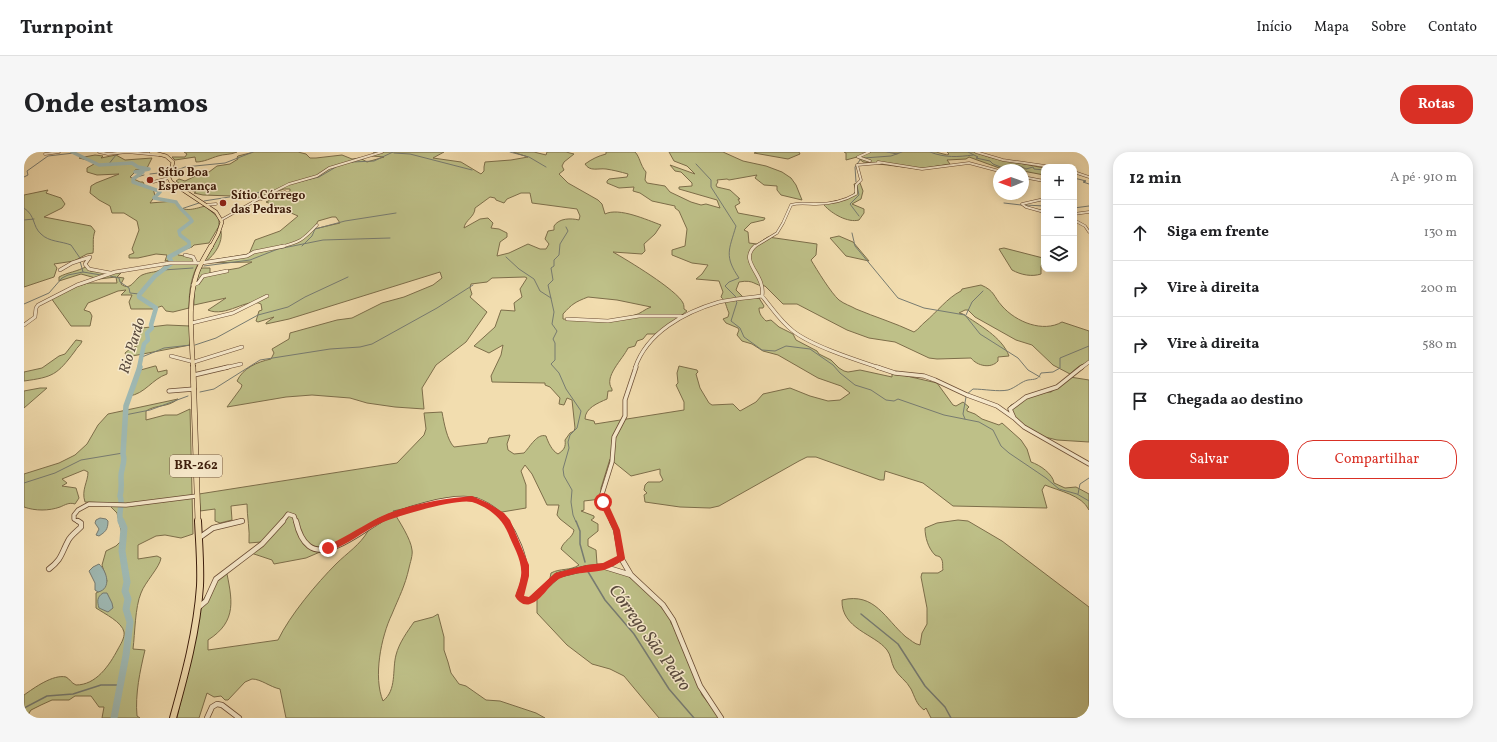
<!DOCTYPE html>
<html lang="pt">
<meta charset="utf-8">
<style>
:root{--surface:#fff;--page:#f6f6f6;--text:#202124;--muted:#757577;--line:#e0e0e0;--accent:#d93025}
body{margin:0;font-family:Vollkorn,serif;background:var(--page);color:var(--text)}
.controls{position:absolute;right:12px;top:12px;display:grid;overflow:hidden;border-radius:8px;box-shadow:0 2px 10px #0003}
.controls button{width:36px;height:36px;display:grid;place-items:center;padding:0;border:0;border-bottom:1px solid var(--line);background:var(--surface);color:var(--text);font:20px sans-serif}
.compass{position:absolute;left:969px;top:12px;width:36px;height:36px;border-radius:50%;background:var(--surface);box-shadow:0 2px 10px #0003;rotate:269deg}
.stop{position:absolute;width:12px;height:12px;margin:-9px;border:3px solid #d93025;border-radius:50%;background:#fff}
.stop.end{background:#d93025;border-color:#fff;box-shadow:0 1px 4px #0008}
.list{margin:0;padding:0;list-style:none}
h2{display:flex;justify-content:space-between;align-items:center;height:52px;margin:0;padding:0 16px;font-size:17px}
h2 small{font-size:13px;font-weight:400;color:var(--muted)}
.list li{display:grid;grid-template-columns:26px 1fr auto;gap:12px;align-items:center;box-sizing:border-box;height:56px;padding:0 16px;border-top:1px solid var(--line)}
.list b{display:block;font-size:15px;white-space:nowrap}
.list em{font-size:13px;font-style:normal;color:var(--muted)}
.actions{display:flex;gap:8px;padding:12px 16px}
.actions a{flex:1;padding:9px 0;border:1px solid var(--accent);border-radius:16px;text-align:center;font-size:14px;color:var(--accent)}
.actions .main{background:var(--accent);color:#fff}
.icon{flex:none;width:22px;height:22px;fill:none;stroke:currentColor;stroke-width:2;stroke-linecap:round;stroke-linejoin:round}
.map{position:relative;flex:none;width:1065px;height:566px;overflow:hidden;border-radius:16px}
header{display:flex;align-items:center;gap:24px;box-sizing:border-box;height:56px;padding:0 20px;background:var(--surface);border-bottom:1px solid var(--line)}
header strong{font-size:19px}
nav{display:flex;gap:22px;margin-inline-start:auto;font-size:14px}
.intro{display:flex;align-items:center;justify-content:space-between;box-sizing:border-box;height:96px;padding:0 24px}
h1{margin:0;font-size:28px}
.button{padding:10px 18px;border-radius:16px;background:var(--accent);color:#fff;font-size:14px;font-weight:700}
main{display:flex;gap:24px;padding:0 24px}
aside{flex:1;background:var(--surface);border-radius:16px;box-shadow:0 2px 10px #0003}
.map>svg:first-child{display:block}
</style>
<header>
<strong>Turnpoint</strong>
<nav><a>Início</a><a>Mapa</a><a>Sobre</a><a>Contato</a></nav>
</header>
<div class="intro"><h1>Onde estamos</h1><a class="button">Rotas</a></div>
<main>
<div class="map">
<svg width="1065" height="566" viewBox="0 0 1065 566">
<rect width="100%" height="100%" fill="#f2ddaf"/>
<filter id="stains"><feTurbulence type="fractalNoise" baseFrequency=".005" numOctaves="4"/><feColorMatrix values="0 0 0 0 .2 0 0 0 0 .09 0 0 0 0 .02 0 0 0 .5 -.17"/></filter>
<radialGradient id="worn" r=".72"><stop offset=".6" stop-color="#630" stop-opacity="0"/><stop offset="1" stop-color="#630" stop-opacity=".3"/></radialGradient>
<path fill="#bec088" stroke="#7d6e4a" fill-rule="evenodd" d="M160,0H213C206,3 200,2 194,4C187,6 180,10 172,10L171,5L151,8L148,5H161L163,2Z
M230,0H274L282,2L286,6H292L318,3L328,7L336,6L343,10L360,5L348,4L350,0H420L409,6L437,10L457,22L460,19V15L461,10L487,8L504,5L489,0H510L522,3L523,0H542L550,2L540,10L538,14L540,18L535,22L544,31L574,48L578,52L581,62C595,55 623,68 637,73L631,82L620,92L621,99L618,102L589,100C603,108 653,138 659,151C660,153 660,155 660,157L663,159L633,182H623L619,187L613,189L611,194L604,196C599,207 579,225 588,237V239H584L583,247C574,251 561,256 561,267L570,269L571,272L660,258V250L652,233L654,231L653,221L655,214L673,218L674,220L672,222L676,236L685,251L688,253L709,252L716,259L732,250L739,242L766,236L786,244L804,249L816,248L826,241L817,234L794,226L754,203L739,199L728,192L718,189L713,183L715,178L714,176L702,171L699,167L704,165L705,161C702,155 702,149 697,145L699,140L695,129L672,127L678,122L684,113L668,111L648,103V98L661,94L663,77L655,59L651,56V54L628,49L616,41L609,39L610,35L595,36L583,31V29L585,27L603,25L604,22C597,20 589,18 582,17C574,16 566,20 561,12C568,7 574,4 582,2V0H611C616,5 616,13 622,20L621,28L623,31L641,34L646,40L667,50L677,53L682,52L696,56L693,48L655,37V35L668,34V31L657,20L651,19L646,13L671,22L663,14L650,9L645,0H699L719,9L742,14L758,20L767,26L772,33L778,48L757,43L753,38V34L740,33L731,26L733,23L705,28L703,27L693,28L694,30L692,33L693,35L706,38L716,47H714L716,51L711,54L714,61L741,66L740,68L727,71L720,78L724,80L725,91L733,92L744,85L793,92L792,103L787,108C793,118 807,141 815,148C820,152 827,154 832,157C851,165 871,171 890,180C895,177 897,173 901,170C913,160 923,146 937,139L938,137L957,133C971,139 969,144 978,154C992,170 1019,181 1038,170L1065,179V209L1054,215L1046,222L1029,213L1008,193L992,188L951,165L944,158H941L935,161L939,162C955,173 978,185 985,204L974,205V209C967,217 953,214 947,206L913,207L905,206L871,190L845,186L823,178L773,152H759L741,134C730,134 731,127 715,130L712,138L720,146H735L740,154L739,156H735C735,162 738,165 742,169L747,168L755,175L769,182L772,188L793,199L795,202L807,208L815,216L820,219L824,220L836,218L868,225V222H874L913,231L929,253L932,254L939,250L945,255L943,257V259L951,262L958,267L975,273L978,271L997,288L1003,297L1007,310C1016,313 1029,322 1030,331L1041,336L1052,335L1065,342V358C1058,343 1035,339 1021,333L1018,338L1023,356L929,354L899,331L861,319L860,328H856L792,305H783L775,309L695,354L686,356L656,355L621,350L620,343L623,341L620,338L621,333L624,330H636L639,328L636,322V317L607,324L586,307L577,336V347L560,349V358L557,359L570,364V366L567,368L574,372V379L564,387V394L572,398L573,412C605,417 623,439 643,462L646,461L647,471L654,482L678,543L696,566H635L600,524L586,517L568,512L543,493L513,461V441L526,426L527,421C536,416 546,419 555,413L537,397C539,389 549,386 550,378L536,367L533,363L535,353H523L508,322L501,313L497,319L502,333V356L472,361L448,346H428L369,359C375,369 387,387 388,398C389,403 386,411 385,416C381,434 375,445 368,462C357,485 349,525 359,549C373,538 368,518 372,503C375,491 383,480 390,470L409,465L414,462L420,485V498L424,510L427,521L435,532L442,534L462,548L476,549L512,561L521,566H262L256,537C246,535 237,527 228,527L221,530L204,548H201L197,544L190,545L183,541L175,566H153L176,453L186,437L202,417C208,447 214,469 184,488V498L254,488C266,463 293,431 312,412C323,401 336,393 344,379H335L303,397L282,406L250,412L248,408L227,401L237,390L225,391C226,378 223,365 223,352L207,354L208,368L196,371L191,369V357L176,359L175,342L373,311L400,283L402,277L400,261L418,260C420,271 423,288 430,295L463,291L465,286L486,283L483,292L484,298L490,302L500,301C506,295 513,281 522,284C524,290 528,299 534,302C540,298 542,295 541,288L546,281L550,279L551,276L548,248L543,246L540,253L535,252L536,246L526,235L521,233V231L468,230L467,224L477,203L479,193L465,201L450,194L471,175L477,158L491,159L490,151L498,145L496,137L503,126L501,125L468,126L463,130L447,132L446,136L448,142L446,145L463,160L442,190L412,213L398,236L400,257L371,255L343,251L326,246L288,243L262,245L203,255L217,236L218,233L213,229C219,216 233,210 247,207L250,201L248,197L265,187L266,181L313,168L328,166L358,151L380,145L409,133L418,126L416,120L265,167L242,172V171L250,165L234,170L232,169L235,159L238,158L237,152C223,145 202,166 184,158L202,146L170,153V140L176,116H186V121L215,116L228,110L179,111L197,79C199,90 191,103 182,109L225,102L231,88L256,79L274,64L242,50L266,39V37H260L238,45L179,43L170,41L172,40L163,37L152,29L155,27L161,29L178,21L185,20L193,14L206,12L214,7L213,5L214,4ZM497,41H506L508,51L553,57L556,64L555,68C547,66 535,66 530,74V78L524,79L521,87L525,92L522,97H516L504,92L485,101L473,104L476,90L483,85V81L475,77L467,76L469,71L464,66L456,67L440,76C441,68 451,65 451,56L466,45L471,46L472,48L480,51L483,47ZM308,65H312L316,71L290,77L294,69ZM564,145L593,148L627,155C621,157 616,162 611,163C588,171 562,168 539,167V162C548,152 551,150 564,145Z
M733,0H775L776,2L764,7L730,1Z
M820,0H912L923,3L925,2L923,0H951L965,5L1020,16V23L999,19V18L978,17L945,5L942,7L923,8L926,12L895,17L839,10L833,5L822,8V1Z
M71,3L79,4L77,6L92,3L101,8L128,6L123,16L111,18L110,21L106,25L116,30H119L121,34L129,36L131,44L126,51L151,49C157,62 170,57 181,54L195,66V74L185,91L170,93L168,95L154,100V103L168,105L171,110H175C167,125 165,139 165,156L149,160L142,159L138,154L129,157H107L105,150L108,143H97L102,138L94,139L64,151L60,158L66,160L68,164L66,174H47L27,146L54,134L64,131H93L92,125L75,127L57,122L35,129V125C44,120 53,120 63,114L66,119L97,121L93,125L100,126L97,132C107,140 110,127 118,123C130,118 136,123 145,108L141,109L143,103L132,102L114,106H105V103L110,101L108,97L115,78L113,69L100,61H88L86,54L75,48L66,41L67,34L72,31L95,22L73,23L63,20V16L70,12L67,9L55,6Z
M836,31L839,39L837,47L828,52L840,57V61L835,68C824,71 808,62 800,53C809,47 825,50 832,39L830,32Z
M24,38L22,41L37,46L41,52L38,56L20,65L67,74L71,79C68,87 70,93 69,101L63,102L50,109L30,112L33,116L30,125L0,135V43Z
M815,84L829,90L845,109L822,104L806,86Z
M980,96L1019,106L1020,110L1017,114V122C1008,125 997,123 988,118L975,97Z
M143,173L166,174V193L103,205L101,201L107,196L113,194L114,190L111,184L118,176Z
M52,188L58,189C57,193 53,195 51,199C33,223 29,225 0,229V220L18,216L35,204L41,202Z
M131,214H132L134,220L143,218V222C128,227 121,242 105,244L113,219Z
M1046,225L1065,228V290L1033,288L1021,285L999,274L987,264L984,256L987,253L1017,240H1027Z
M16,236H23L0,256V239Z
M154,247C143,256 133,252 122,259V268L141,263H153L166,257L169,382L157,386L141,383L132,384L114,393V407L133,404L137,406C136,415 121,430 117,441C111,455 111,481 109,497L121,498C116,519 111,542 113,564L116,566H78L80,555H75L67,544H51L45,548H28L17,553L7,558L2,566H0V543C10,536 29,522 42,525C46,527 47,531 52,533C72,533 85,514 94,497C96,493 101,486 100,480C98,470 81,462 72,456V441L78,438L83,429L78,413L82,399L92,394L99,387L93,361L83,351L61,350C57,338 64,330 64,320L60,318L38,327L43,331L38,334L52,336L55,346L51,352C45,350 41,353 36,355C25,359 11,359 0,355V322L35,311L51,303L63,292L74,273L84,262Z
M934,368L944,369L978,389L1065,455V566H907L902,556L900,558C892,552 891,545 887,537C883,529 874,524 870,516C867,510 867,503 863,498C851,482 817,477 818,448C851,440 861,467 882,485C887,488 890,492 896,493L898,481L903,472V456L897,425L898,421H914L919,418C918,414 920,409 916,405C915,404 912,404 911,403C904,396 901,385 901,376L913,371Z"/>
<path fill="#9fbab5" stroke="#777b71" d="M76,366L82,367L84,369C84,378 81,380 75,384L72,383L75,377L71,371L72,368Z
M75,412C83,419 88,437 74,440L71,438V431L65,419L69,415Z
M79,441H83L88,451L89,456L84,460L75,456C73,449 73,445 79,441Z"/>
<g fill="none" stroke-linecap="round" stroke-linejoin="round">
<path stroke="#777b71" stroke-width="1" d="M486,0L505,5L522,15
M863,0L873,2
M906,0C921,6 934,5 949,3
M944,0L954,5L952,6L966,9L969,12L979,16L996,14L1002,17L1009,15L1010,17L1020,18
M370,1L386,2L448,18
M840,6L867,4L878,0
M328,10L350,9L369,0
M672,12L687,28V35L712,74C705,98 700,104 715,126L705,130L701,134L712,145
M84,13L92,3L95,2
M150,19L161,15L201,11L229,0
M126,22L143,20
M0,25L4,23L3,19L24,4L50,1
M113,25L120,23
M1050,26L1062,29L1059,30L1065,32
M274,30L295,25L312,15
M832,30L831,15L836,8
M833,34L835,43L826,52L835,64
M180,49L250,38
M980,51L997,53
M1001,53L1020,54
M0,56C12,64 8,74 17,82C25,90 37,89 47,93L56,106
M1050,56L1065,54
M157,57L175,51
M0,68L10,67
M542,75L544,79L536,92L535,103L530,108V114L527,116L529,128L524,133L530,160L528,172L533,179L529,187L531,191V208L527,212L535,221L542,237L557,259L553,276L546,283L544,290L545,296L539,317L540,324L548,338L547,350L549,363L552,370
M828,81L831,94L874,146L900,156L941,163L956,182L994,206L1004,218L1016,225
M278,94L288,84L291,77L321,69L372,61
M482,105L495,117L510,127L516,139L527,146
M56,109L59,120
M180,114L226,108L254,97L299,88L366,86
M139,118L169,116
M86,124L95,126L96,130L105,136L106,141L115,142
M712,149L713,150L707,169L716,176L720,185L738,198L751,199L762,194L786,197L809,213L816,221L831,233L847,238L862,248L870,249L874,247L920,263L955,270L969,278L977,294L985,301L1022,326L1035,337L1053,342L1065,349
M0,152L25,141L38,126L44,123L59,120L77,123
M942,163L948,150L959,139
M171,193L192,186L234,163L264,155L281,145L324,125
M118,205L140,196L167,193
M176,240L190,237L236,208L306,197L336,195L348,192L413,156L449,133
M943,242L949,237C960,237 974,240 984,238C991,236 998,229 1004,228C1011,227 1014,228 1017,221L1029,220L1036,216V206L1065,194
M101,263L126,258L164,244
M941,267L939,262L942,245
M0,331L31,321L57,308L99,301
M1054,342L1056,332L1065,326"/>
<path stroke="#777b71" stroke-width="1.5" d="M552,369L556,379V392L561,410
M563,418L581,448L610,482L645,537L670,566
M837,462L874,492L901,534L921,555L927,566
M0,556L23,544L49,542L77,533H95"/>
<path stroke="#9fbab5" stroke-width="3.5" d="M48,0L75,13L108,11L114,15L125,17L111,20H119L109,27V30L135,39L136,40L130,46L152,50C156,58 164,62 168,69L155,79L156,83L165,90V94L163,95"/>
<path stroke="#9fbab5" stroke-width="4.5" d="M115,216L120,192L124,188L123,181L128,176L127,173L132,156L115,145V143L131,124L148,111L145,105L165,94"/>
<path stroke="#9fbab5" stroke-width="5.5" d="M97,370C93,361 100,352 96,344C98,337 97,332 97,324C97,316 102,310 99,302L102,254L116,215"/>
<path stroke="#9fbab5" stroke-width="7" d="M90,566L102,503L106,470L102,457L104,447L101,439L103,430L98,399L100,376L97,369"/>
<g stroke="#6a4c34" stroke-width="3">
<path id="minor-far3" d="M75,0L84,2L103,0L135,3
M845,0L834,5L846,9
M952,0L979,8L1028,15
M21,2L35,0
M854,10L898,17L945,11L975,19
M1050,20L1065,25
M999,25L1020,29
M129,30L145,26
M237,47L261,40
M1020,47L998,52L1002,55L1020,60
M229,50L265,32L293,24L305,16L358,0
M181,53L192,52
M1050,62L1065,60
M197,68L231,49
M1050,68L1061,74L1065,80
M255,95C275,91 279,88 293,73
M730,95L753,81L759,71L767,53C775,50 784,52 792,52C806,52 820,49 832,42V33L837,28L833,13L856,11"/>
</g>
<g stroke="#6a4c34" stroke-width="4">
<path id="minor-far2" d="M161,103L169,105L172,111
M36,118L48,111L66,105L61,112L65,117L86,121
M169,133L174,131L179,124L203,119
M738,144C748,156 756,169 769,179C788,194 832,208 856,216
M543,167L584,169L615,164H657
M168,171L209,161L243,144
M0,173L11,165L12,156L14,153L53,133L91,120L146,111H177L223,104L230,100L260,94
M147,204L170,210L218,195
M200,216L217,212
M611,216C623,180 661,160 695,150C709,147 724,146 738,144C742,122 714,110 731,94
M1057,216L1065,210"/>
</g>
<g stroke="#6a4c34" stroke-width="5">
<path id="minor-far1" d="M853,215L871,221L900,224L911,228L943,243L973,254L990,266
M1058,215L1033,235L1002,245L986,257L990,266L1000,275L1065,312
M170,223L204,215
M145,239L170,237
M55,370L50,367V363L54,358L65,352L102,353L173,344
M213,370L218,369
M258,370L264,362L270,364L272,370
M353,370C374,359 429,341 453,348C464,352 475,360 483,370
M588,370L580,352L578,342L588,310L590,285L601,264V248L612,215"/>
</g>
<g stroke="#6a4c34" stroke-width="6">
<path id="minor" d="M272,369C274,378 277,388 285,394C303,408 339,378 355,369
M482,369C491,382 502,405 501,422C500,429 498,436 495,443L498,447L503,449L508,447L534,423L563,416L583,414L597,406L592,378L588,369
M175,386L189,376L218,369
M597,406L607,423
M581,415L607,423L639,453L649,468L676,534L697,566
M25,417C38,407 37,402 44,389C46,384 53,379 57,375V371L54,369
M175,455L182,449L192,427L238,392L259,369
M183,566L188,555L193,552L198,553L215,566"/>
</g>
<g stroke="#3c1c0b" stroke-width="4">
<path id="highway-far3" d="M127,0L142,4L149,10L145,26L147,30L192,60L198,70L194,82L187,95"/>
</g>
<g stroke="#3c1c0b" stroke-width="5">
<path id="highway-far2" d="M169,216C168,187 163,149 173,121C176,112 182,103 187,94"/>
</g>
<g stroke="#3c1c0b" stroke-width="6">
<path id="highway-far1" d="M169,215L174,370"/>
</g>
<g stroke="#3c1c0b" stroke-width="8">
<path id="highway" d="M149,566C161,523 173,479 176,434C177,412 175,390 174,369"/>
</g>
<use href="#minor-far3" stroke="#f7e9cb" stroke-width="2"/>
<use href="#minor-far2" stroke="#f7e9cb" stroke-width="3"/>
<use href="#minor-far1" stroke="#f7e9cb" stroke-width="3.5"/>
<use href="#minor" stroke="#f7e9cb" stroke-width="4.5"/>
<use href="#highway-far3" stroke="#f2ddaf" stroke-width="3"/>
<use href="#highway-far2" stroke="#f2ddaf" stroke-width="4"/>
<use href="#highway-far1" stroke="#f2ddaf" stroke-width="5"/>
<use href="#highway" stroke="#f2ddaf" stroke-width="6"/>
</g>
<path fill="#d93025" d="M448,344L464,351L480,361L486,368L505,413V424L500,444L505,445L531,421L563,413L579,411L593,404L589,378L575,350L576,347H582L596,378L601,406L600,408C594,411 587,416 580,418C566,421 551,420 537,426C525,431 519,448 506,452C500,454 494,450 491,444C493,438 496,431 497,424C499,409 489,394 484,381C478,366 464,355 448,350C433,346 373,364 357,371C338,380 325,392 304,400L300,396L301,394C319,387 333,377 350,368C378,353 417,347 448,344Z"/>
<g fill="#8f2418" stroke="#f7e9cb" stroke-width="1.5">
<circle cx="126" cy="28" r="4"/>
<circle cx="199" cy="51" r="4"/>
</g>
<g text-anchor="middle" dominant-baseline="central" stroke-width="3" stroke-linejoin="round" paint-order="stroke">
<g font-size="12" font-weight="bold" fill="#3c1c0b" stroke="#f7e9cb" text-anchor="start">
<text x="134" y="21">Sítio Boa<tspan x="134" dy="14">Esperança</tspan></text>
<text x="207" y="44">Sítio Córrego<tspan x="207" dy="14">das Pedras</tspan></text>
</g>
<rect fill="#f7e9cb" stroke="#745a45" stroke-width="1" x="146" y="303" width="52" height="22" rx="3"/>
<g font-size="13" font-weight="bold" fill="#3c1c0b">
<text x="172" y="314">BR-262</text>
</g>
<g font-size="15" font-style="italic" fill="#5a4b3e" stroke="#f7e9cb">
<text transform="translate(109 194) rotate(-73)">Rio Pardo</text>
</g>
<g font-size="18" font-style="italic" fill="#5a4b3e" stroke="#f7e9cb">
<text transform="translate(625 486) rotate(54)">Córrego São Pedro</text>
</g>
</g>
<rect width="100%" height="100%" filter="url(#stains)"/>
<rect width="100%" height="100%" fill="url(#worn)"/>
</svg>
<div class="controls">
<button>+</button>
<button>−</button>
<button><svg class="icon" aria-label="layers" viewBox="0 0 24 24"><path d="M12 4l9 5-9 5-9-5zM3 14l9 5 9-5"/></svg></button>
</div>
<svg class="compass" viewBox="-18 -18 36 36"><path d="M0-13l5 13h-10z" fill="#e53935"/><path d="M0 13l5-13h-10z" fill="#757577"/></svg>
<div class="stop" style="left:579px;top:350px"></div>
<div class="stop end" style="left:304px;top:396px"></div>
</div>
<aside>
<h2>12 min<small>A pé · 910 m</small></h2>
<ul class="list">
<li><svg class="icon" aria-label="ahead" viewBox="0 0 24 24"><path d="M12 20V5M6 11l6-6 6 6"/></svg><div><b>Siga em frente</b></div><em>130 m</em></li>
<li><svg class="icon" aria-label="right" viewBox="0 0 24 24"><path d="M7 20v-9h11M14 6l5 5-5 5"/></svg><div><b>Vire à direita</b></div><em>200 m</em></li>
<li><svg class="icon" aria-label="right" viewBox="0 0 24 24"><path d="M7 20v-9h11M14 6l5 5-5 5"/></svg><div><b>Vire à direita</b></div><em>580 m</em></li>
<li><svg class="icon" aria-label="arrive" viewBox="0 0 24 24"><path d="M6 21V4h12l-3 4 3 4H6"/></svg><div><b>Chegada ao destino</b></div></li>
</ul>
<div class="actions"><a class="main">Salvar</a><a>Compartilhar</a></div>
</aside>
</main>
